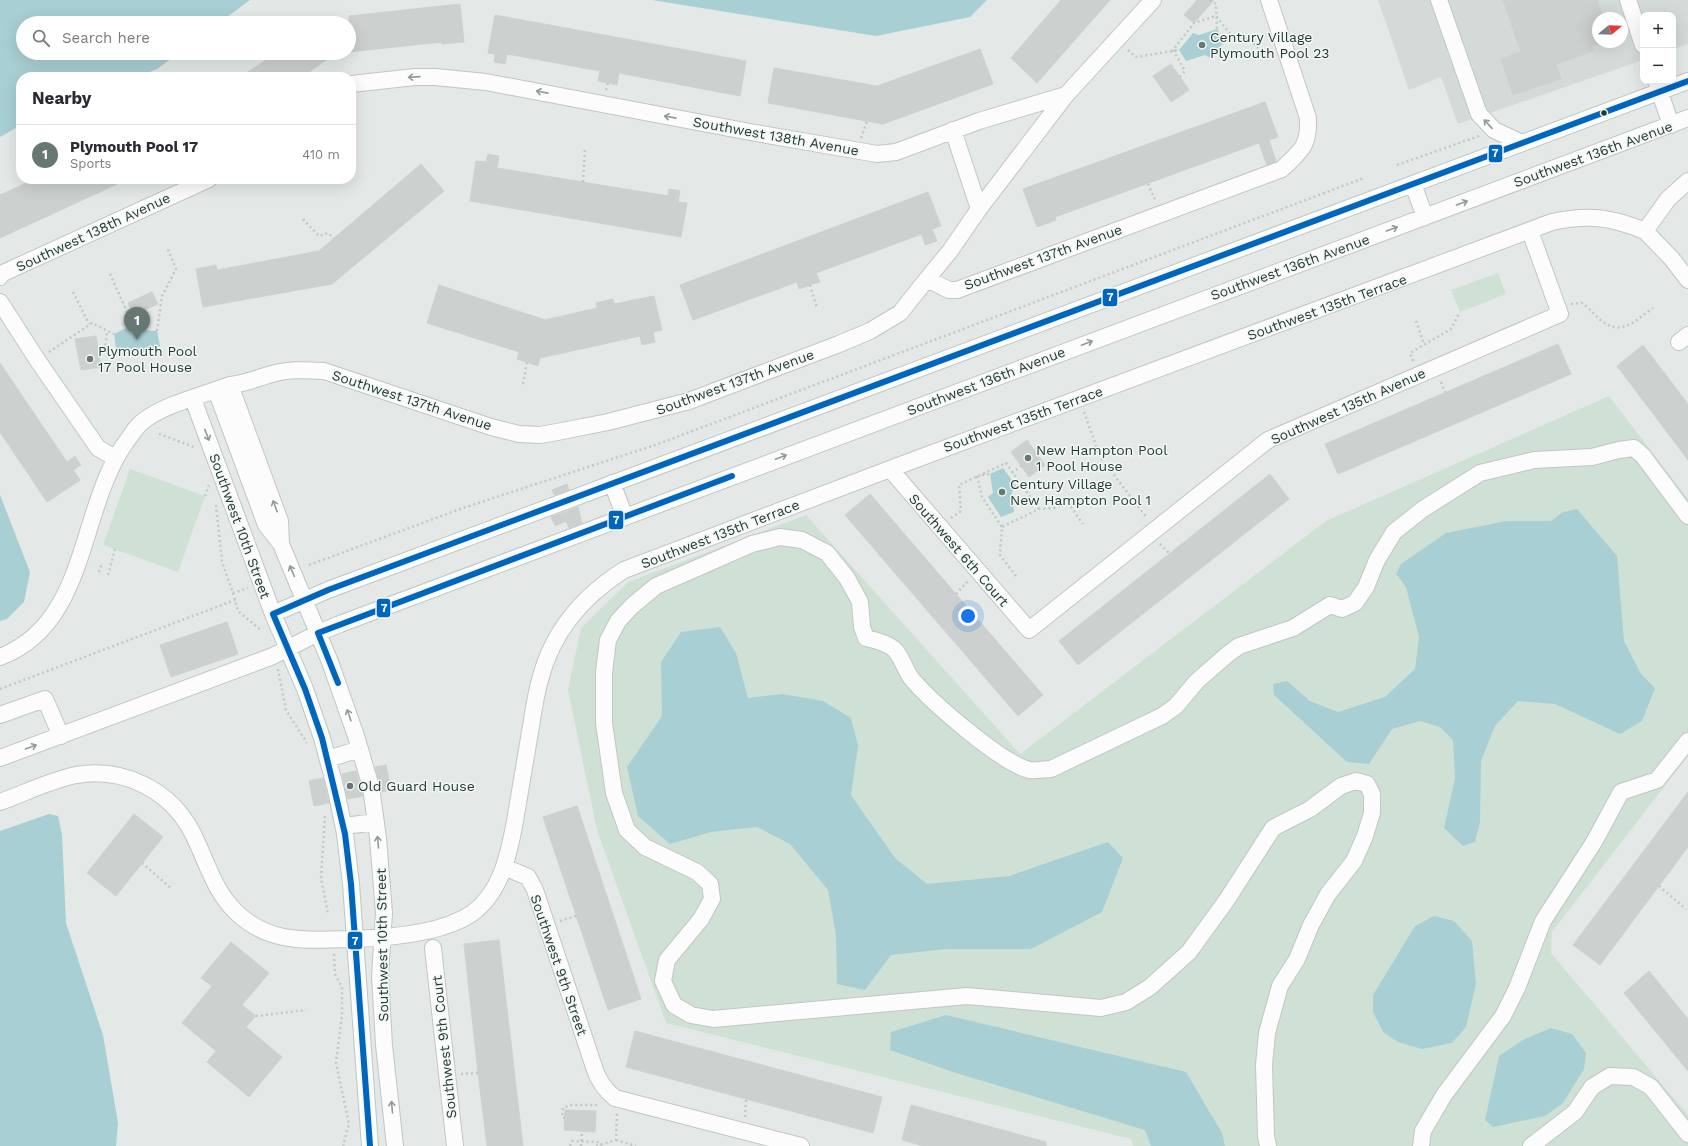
<!DOCTYPE html>
<meta charset="utf-8">
<style>
:root{--surface:#fff;--page:#f2f2f3;--text:#2b2b33;--muted:#7c7c81;--line:#e1e1e2;--accent:#677873}
body{margin:0;font-family:"Work Sans",sans-serif;background:var(--page);color:var(--text)}
.controls{position:absolute;right:12px;top:12px;display:grid;overflow:hidden;border-radius:8px;box-shadow:0 4px 16px #0002}
.controls button{width:36px;height:36px;display:grid;place-items:center;padding:0;border:0;border-bottom:1px solid var(--line);background:var(--surface);color:var(--text);font:20px sans-serif}
.compass{position:absolute;left:1592px;top:12px;width:36px;height:36px;border-radius:50%;background:var(--surface);box-shadow:0 4px 16px #0002;rotate:71deg}
.you{position:absolute;left:968px;top:616px;width:14px;height:14px;margin:-10px;border:3px solid #fff;border-radius:50%;background:#1a73e8;box-shadow:0 0 0 6px #1a73e833}
.badge{display:grid;place-items:center;width:26px;height:26px;border-radius:50%;background:var(--accent);color:#fff;font-size:13px;font-weight:700}
.pin{position:absolute;translate:-50% -33px;filter:drop-shadow(0 1px 2px #0008)}
.pin::after{content:'';position:absolute;top:21px;width:14px;height:12px;background:inherit;clip-path:polygon(0 0,100% 0,50% 100%)}
.list{margin:0;padding:0;list-style:none}
h2{display:flex;justify-content:space-between;align-items:center;height:52px;margin:0;padding:0 16px;font-size:17px}
h2 small{font-size:13px;font-weight:400;color:var(--muted)}
.list li{display:grid;grid-template-columns:26px 1fr auto;gap:12px;align-items:center;box-sizing:border-box;height:60px;padding:0 16px;border-top:1px solid var(--line)}
.list b{display:block;font-size:15px;white-space:nowrap}
.list p{margin:0;font-size:13px;white-space:nowrap;color:var(--muted)}
.list em{font-size:13px;font-style:normal;color:var(--muted)}
.icon{flex:none;width:22px;height:22px;fill:none;stroke:currentColor;stroke-width:2;stroke-linecap:round;stroke-linejoin:round}
.map{position:relative;flex:none;width:1688px;height:1146px;overflow:hidden}
.search{position:absolute;background:var(--surface);box-shadow:0 4px 16px #0002;left:16px;top:16px;width:340px;height:44px;display:flex;align-items:center;gap:10px;box-sizing:border-box;padding:0 14px;border-radius:22px;color:var(--muted);font-size:15px}
.panel{position:absolute;background:var(--surface);box-shadow:0 4px 16px #0002;left:16px;top:72px;width:340px;height:112px;border-radius:16px}
.map>svg:first-child{display:block}
</style>
<div class="map">
<svg width="1688" height="1146" viewBox="0 0 1688 1146">
<rect width="100%" height="100%" fill="#e4e9e7"/>
<path fill="#d3dad7" fill-rule="evenodd" d="M1378,0H1688V44L1673,49V15H1643V60L1458,124L1441,77L1409,90ZM1598,18H1622V42H1598Z"/>
<path fill="#cfe1d4" d="M1498,273L1506,294L1460,312L1451,290Z
M1609,396L1688,499V756L1552,932L1551,953L1688,1115V1146H1133L1131,1139L666,1023L597,830L568,690L581,628L628,582L806,515L1020,754L1326,521Z
M130,469L205,496L178,572L103,545Z"/>
<path fill="#a8cfd3" d="M0,0H250L219,23H23V53H179L157,69L137,77H21V125L0,137Z
M652,0H987L970,17L876,36Z
M1217,29L1225,41L1211,58L1205,55L1186,61L1179,50L1193,33L1199,35Z
M133,325L139,330L157,331L160,346L139,354L134,349L116,348L114,334Z
M1003,468L1016,486L1012,492L1014,512L1001,517L988,497L993,493L990,474Z
M0,495L30,572L24,602L7,619L0,621Z
M1577,509L1617,556L1624,641L1641,674L1655,688L1642,721L1620,734L1555,704L1518,701L1495,726L1481,761L1480,822L1475,842L1463,846L1444,828L1455,778L1453,740L1440,727L1420,721L1392,729L1369,764L1347,762L1274,695L1273,684L1287,681L1310,701L1338,712L1385,697L1415,669L1419,637L1406,587L1396,574L1401,564L1446,533L1506,521H1551L1563,512Z
M720,627L736,653L748,698L782,694L823,701L851,718L858,746L851,795L895,858L927,884L1009,876L1108,842L1123,858L1102,912L1031,949H947L891,955L865,990L837,984L836,935L828,890L790,844L757,827L711,832L670,844L638,816L627,767L662,716L661,662L681,632Z
M49,814L58,816L62,835L66,923L103,1035L118,1123L116,1146H0V831Z
M1434,916L1454,921L1472,941L1476,984L1466,1027L1452,1043L1422,1049L1398,1042L1383,1032L1373,1012V995L1415,926Z
M946,1015L1186,1072L1222,1133L1225,1146H1151L1145,1130L953,1072L890,1050L891,1032Z
M1551,1028L1572,1034L1586,1053L1584,1069L1563,1103L1545,1116L1493,1127L1485,1120L1499,1056L1523,1040Z"/>
<path fill="#ccd0ce" stroke="#cdd2d0" d="M1061,0H1110L1037,83L1011,58Z
M1197,0H1214L1194,23L1184,15Z
M1503,0H1597L1603,18H1598V44L1592,46L1594,51L1556,64L1561,79L1513,95L1501,59L1521,52Z
M460,4L464,42L442,44V42L349,52V16Z
M495,15L746,61L740,96L619,73L617,85L598,81L600,71L507,54L505,64L494,62L495,54L488,53Z
M980,49L993,84L883,124L768,103L774,68L877,86Z
M276,53H336L302,77H241Z
M1171,64L1189,90L1171,102L1153,76Z
M1265,102L1278,137L1269,140L1276,161L1267,165L1259,143L1055,217L1056,220L1037,227L1023,189Z
M488,154L499,156L497,168L668,196L669,189L680,191L678,202L687,203L681,237L470,201L476,161L486,162Z
M421,164L444,191L332,284L203,307L196,269L216,265L217,270L319,251Z
M35,179H128L0,238V195Z
M928,192L941,226L932,229L937,241L925,245L922,234L816,273L820,282L810,285L799,289L797,282L693,320L680,285Z
M439,285L545,320L597,308L596,303L613,299L614,304L654,296L662,330L653,332L655,342L642,345L640,336L540,358L538,366L517,359L519,352L427,323Z
M152,292L158,304L133,315L128,303Z
M96,336L101,367L81,370L75,339Z
M1558,344L1571,374L1338,474L1325,444Z
M1643,345L1688,404V460L1617,366Z
M0,363L67,462L75,456L81,465L73,470L80,480L47,502L0,432Z
M1027,440L1045,465L1029,477L1011,452Z
M1270,474L1289,499L1078,665L1059,641Z
M567,484L569,490L554,495L552,490Z
M870,494L1043,695L1018,716L845,515Z
M578,507L582,523L569,528L566,521L555,526L551,517Z
M227,622L238,654L171,677L160,645Z
M386,765L391,790L381,792L375,767Z
M356,771L363,796L348,799L342,774Z
M323,778L329,803L314,806L309,781Z
M1688,792V847L1600,965L1573,945Z
M577,806L641,999L608,1010L543,817Z
M134,814L163,837L116,896L87,873Z
M499,940L523,1146H487L478,1073L464,944Z
M231,942L269,973L242,1005L256,1016L246,1027L282,1057L249,1097L207,1062L216,1051L182,1023L212,986L201,978Z
M1649,971L1688,1019V1071L1624,993Z
M635,1031L882,1097L873,1133L626,1067Z
M911,1105L1046,1142V1146H923L902,1140Z
M565,1110L596,1111L595,1132L564,1130Z"/>
<g fill="none" stroke-linecap="round" stroke-linejoin="round">
<g stroke="#c1c6c4" stroke-width="18">
<path id="minor" d="M1439,0L1479,114L1494,130L1522,143
M1628,0L1643,45
M1656,81L1671,125
M351,84L415,77H435L486,82L750,132L877,154L896,152L979,121L1066,95L1153,0
M953,130L979,209
M1413,184L1425,217
M1645,231L1672,259L1688,280
M0,277L1,274L209,179
M927,279L950,251L979,209L1066,95
M0,302L38,361L98,448L115,458
M1679,342L1688,335
M230,385L280,521L281,544
M216,390L266,525L281,544L330,662L356,736L371,787L378,838L384,913L380,976L384,1045L395,1146
M193,399L273,614L305,689L322,738L336,790L345,834L351,884L370,1146
M890,469L1029,630L1268,440L1560,314L1530,231
M612,483L625,517
M273,614L328,590L1688,81
M0,657C89,623 78,509 126,442C131,436 135,428 141,423C161,405 204,395 230,385C245,384 257,378 272,374C289,369 306,370 324,371L491,427L519,434L540,435L557,432L608,422L689,401L839,344L870,331L900,313L927,279L949,290H957L1282,169C1302,150 1309,146 1308,118L1269,0
M0,715L45,699L61,736
M0,758L273,656L318,633L340,624L1688,118
M328,759L360,749
M0,802C25,793 51,780 76,775C124,767 170,790 192,832C206,859 213,889 235,911C269,945 308,940 351,939C387,938 441,934 471,914C501,893 509,854 515,821C520,791 525,762 530,732C533,715 535,697 540,680C552,632 583,596 624,570L890,469L1552,222C1588,214 1611,217 1645,231L1668,199L1688,181
M344,826L376,822
M504,867L528,877L535,890L595,1070C599,1082 605,1090 615,1098L801,1146
M433,948L455,1146
M1268,1146L1266,1136L1264,1065L1267,1033L1280,986L1297,959L1311,925L1328,894L1354,861L1365,836L1372,813V794L1367,784L1356,781L1341,786L1310,809L1273,828L1226,901L1189,952L1150,987L1126,1002L1101,1008L967,996L713,1019L691,1015L674,1005L663,981L667,960L701,919L712,899L710,884L697,872L645,847L627,830L614,793L604,723V672L608,640L618,621L632,606L656,586L752,544L780,537L802,540L827,553L847,578L860,602L862,627L866,638C875,640 887,643 894,649C902,657 905,670 911,678C931,702 1000,762 1029,770C1036,771 1044,769 1051,769L1162,716L1176,706L1197,681L1228,654L1239,646L1293,628L1330,605L1342,609L1355,603L1366,587L1377,560L1394,532L1423,509L1480,473L1534,460L1592,457L1619,450L1634,448L1643,456L1688,516
M1421,1146L1423,1131L1444,1095L1503,1016L1517,988L1543,921L1594,842L1621,792L1657,780L1688,741
M1531,1146L1575,1112L1592,1087L1610,1076L1633,1077L1651,1087L1688,1134"/>
</g>
<path stroke="#c1c9c5" stroke-width="2.5" stroke-dasharray="2 3" stroke-linecap="butt" d="M1210,0L1216,4L1217,29
M1225,41C1246,37 1247,36 1262,52L1270,49
M1128,50L1136,57L1179,50
M1180,77L1185,71L1173,50L1194,23L1216,16L1234,39
M606,90L608,83
M861,138L867,121
M1397,165L1479,136
M583,182L585,149
M1148,184L1155,200
M303,219L319,236L328,233L334,238
M110,274L133,325
M810,285L817,308
M73,292L89,324
M1571,304L1582,303C1588,307 1593,313 1598,318C1621,338 1633,322 1653,308
M1416,321L1424,344
M157,331L162,296L176,269L167,247
M99,351L105,349L107,331
M49,352L92,323L114,334
M1413,361L1410,353L1451,329L1460,312
M1441,382L1445,392
M523,384L527,362
M1084,412L1100,457L1147,518
M159,434L194,447
M1012,473L1021,466
M982,475L990,474
M977,476L982,497L1002,527
M205,496L209,485
M216,505L222,562L233,593L248,588
M951,518L961,511L959,485L1006,463L1039,509
M1160,544L1169,553
M309,565L463,508L658,444L1364,178
M99,572L102,563
M108,575L115,549
M1016,576L1000,555L1002,527L1039,509L1054,508L1068,503L1083,524
M233,593L238,611L262,631
M956,594L968,581
M278,669L286,710L307,743
M0,689L235,600
M325,816L321,878L328,914
M142,863L172,889
M1659,886L1686,909
M560,921L576,916
M334,954L335,974L342,987V1016L336,1063L349,1124L343,1146
M256,1016L306,1010
M461,1074L478,1073
M745,1117L746,1099
M565,1118L562,1117L563,1108L571,1105H600
M616,1140L636,1146
M570,1146L572,1141L600,1142L602,1146
M581,1146L582,1132
M596,1146L616,1140L617,1113"/>
<use href="#minor" stroke="#fbfcfb" stroke-width="16"/>
<g stroke="#f3f8f5" stroke-width="9">
<path id="bus-1" d="M338,683L318,633L732,476
M370,1146L351,884L345,834L322,738L305,689L273,614L328,590L1688,81"/>
</g>
<use href="#bus-1" stroke="#0065bd" stroke-width="6"/>
</g>
<defs><path id="oneway-shaft" d="M-6 0H5M1.5-3L5.5 0L1.5 3" fill="none" stroke-width="1.6" stroke-linecap="round" stroke-linejoin="round"/></defs>
<g stroke="#909c98">
<use href="#oneway-shaft" transform="translate(414 77) rotate(176)"/>
<use href="#oneway-shaft" transform="translate(542 92) rotate(-169)"/>
<use href="#oneway-shaft" transform="translate(670 117) rotate(-169)"/>
<use href="#oneway-shaft" transform="translate(1488 124) rotate(-133)"/>
<use href="#oneway-shaft" transform="translate(1462 203) rotate(-20)"/>
<use href="#oneway-shaft" transform="translate(1392 229) rotate(-20)"/>
<use href="#oneway-shaft" transform="translate(1087 343) rotate(-21)"/>
<use href="#oneway-shaft" transform="translate(207 435) rotate(69)"/>
<use href="#oneway-shaft" transform="translate(781 457) rotate(-21)"/>
<use href="#oneway-shaft" transform="translate(275 506) rotate(-110)"/>
<use href="#oneway-shaft" transform="translate(292 571) rotate(-113)"/>
<use href="#oneway-shaft" transform="translate(349 715) rotate(-109)"/>
<use href="#oneway-shaft" transform="translate(31 747) rotate(-20)"/>
<use href="#oneway-shaft" transform="translate(378 842) rotate(-95)"/>
<use href="#oneway-shaft" transform="translate(392 1107) rotate(-95)"/>
</g>
<g fill="#677873" stroke="#f3f8f5" stroke-width="1.5">
<circle cx="1202" cy="45" r="4"/>
<circle cx="90" cy="359" r="4"/>
<circle cx="1028" cy="458" r="4"/>
<circle cx="1002" cy="492" r="4"/>
<circle cx="350" cy="786" r="4"/>
</g>
<circle fill="#243b34" stroke="#f3f8f5" stroke-width="1.5" cx="1604" cy="113" r="3.5"/>
<g text-anchor="middle" dominant-baseline="central" stroke-width="3" stroke-linejoin="round" paint-order="stroke">
<g font-size="14" fill="#243b34" stroke="#f3f8f5" text-anchor="start">
<text x="1210" y="37">Century Village<tspan x="1210" dy="16">Plymouth Pool 23</tspan></text>
<text x="98" y="351">Plymouth Pool<tspan x="98" dy="16">17 Pool House</tspan></text>
<text x="1036" y="450">New Hampton Pool<tspan x="1036" dy="16">1 Pool House</tspan></text>
<text x="1010" y="484">Century Village<tspan x="1010" dy="16">New Hampton Pool 1</tspan></text>
<text x="358" y="786">Old Guard House</text>
</g>
<g font-size="14" fill="#243b34" stroke="#f3f8f5">
<text transform="translate(776 136) rotate(10)">Southwest 138th Avenue</text>
<text transform="translate(1593 154) rotate(-20)">Southwest 136th Avenue</text>
<text transform="translate(93 232) rotate(-25)">Southwest 138th Avenue</text>
<text transform="translate(1043 257) rotate(-20)">Southwest 137th Avenue</text>
<text transform="translate(1290 267) rotate(-20)">Southwest 136th Avenue</text>
<text transform="translate(1327 307) rotate(-20)">Southwest 135th Terrace</text>
<text transform="translate(986 381) rotate(-21)">Southwest 136th Avenue</text>
<text transform="translate(735 382) rotate(-20)">Southwest 137th Avenue</text>
<text transform="translate(412 400) rotate(18)">Southwest 137th Avenue</text>
<text transform="translate(1348 406) rotate(-24)">Southwest 135th Avenue</text>
<text transform="translate(1023 419) rotate(-20)">Southwest 135th Terrace</text>
<text transform="translate(240 526) rotate(70)">Southwest 10th Street</text>
<text transform="translate(720 534) rotate(-21)">Southwest 135th Terrace</text>
<text transform="translate(959 550) rotate(49)">Southwest 6th Court</text>
<text transform="translate(382 945) rotate(-91)">Southwest 10th Street</text>
<text transform="translate(559 965) rotate(71)">Southwest 9th Street</text>
<text transform="translate(444 1047) rotate(-96)">Southwest 9th Court</text>
</g>
</g>
<g stroke="#f3f8f5" stroke-width="1.5">
<rect x="1488" y="144" width="15" height="19" rx="4" fill="#0065bd"/>
<rect x="1102" y="288" width="16" height="19" rx="4" fill="#0065bd"/>
<rect x="608" y="510" width="16" height="20" rx="4" fill="#0065bd"/>
<rect x="376" y="598" width="15" height="20" rx="4" fill="#0065bd"/>
<rect x="347" y="931" width="16" height="19" rx="4" fill="#0065bd"/>
</g>
<g font-size="11" text-anchor="middle" font-weight="bold" fill="#fff">
<text x="1495" y="157">7</text>
<text x="1110" y="301">7</text>
<text x="616" y="524">7</text>
<text x="384" y="612">7</text>
<text x="355" y="945">7</text>
</g>
</svg>
<div class="controls">
<button>+</button>
<button>−</button>
</div>
<svg class="compass" viewBox="-18 -18 36 36"><path d="M0-13l5 13h-10z" fill="#e53935"/><path d="M0 13l5-13h-10z" fill="#7c7c81"/></svg>
<div class="you"></div>
<div class="pin badge" style="left:137px;top:340px">1</div>
<div class="search"><svg class="icon" aria-label="search" viewBox="0 0 24 24"><circle cx="10" cy="10" r="6"/><path d="M15 15l6 6"/></svg>Search here</div>
<section class="panel">
<h2>Nearby<small></small></h2>
<ul class="list">
<li><span class="badge">1</span><div><b>Plymouth Pool 17</b><p>Sports</p></div><em>410 m</em></li>
</ul>
</section>
</div>
